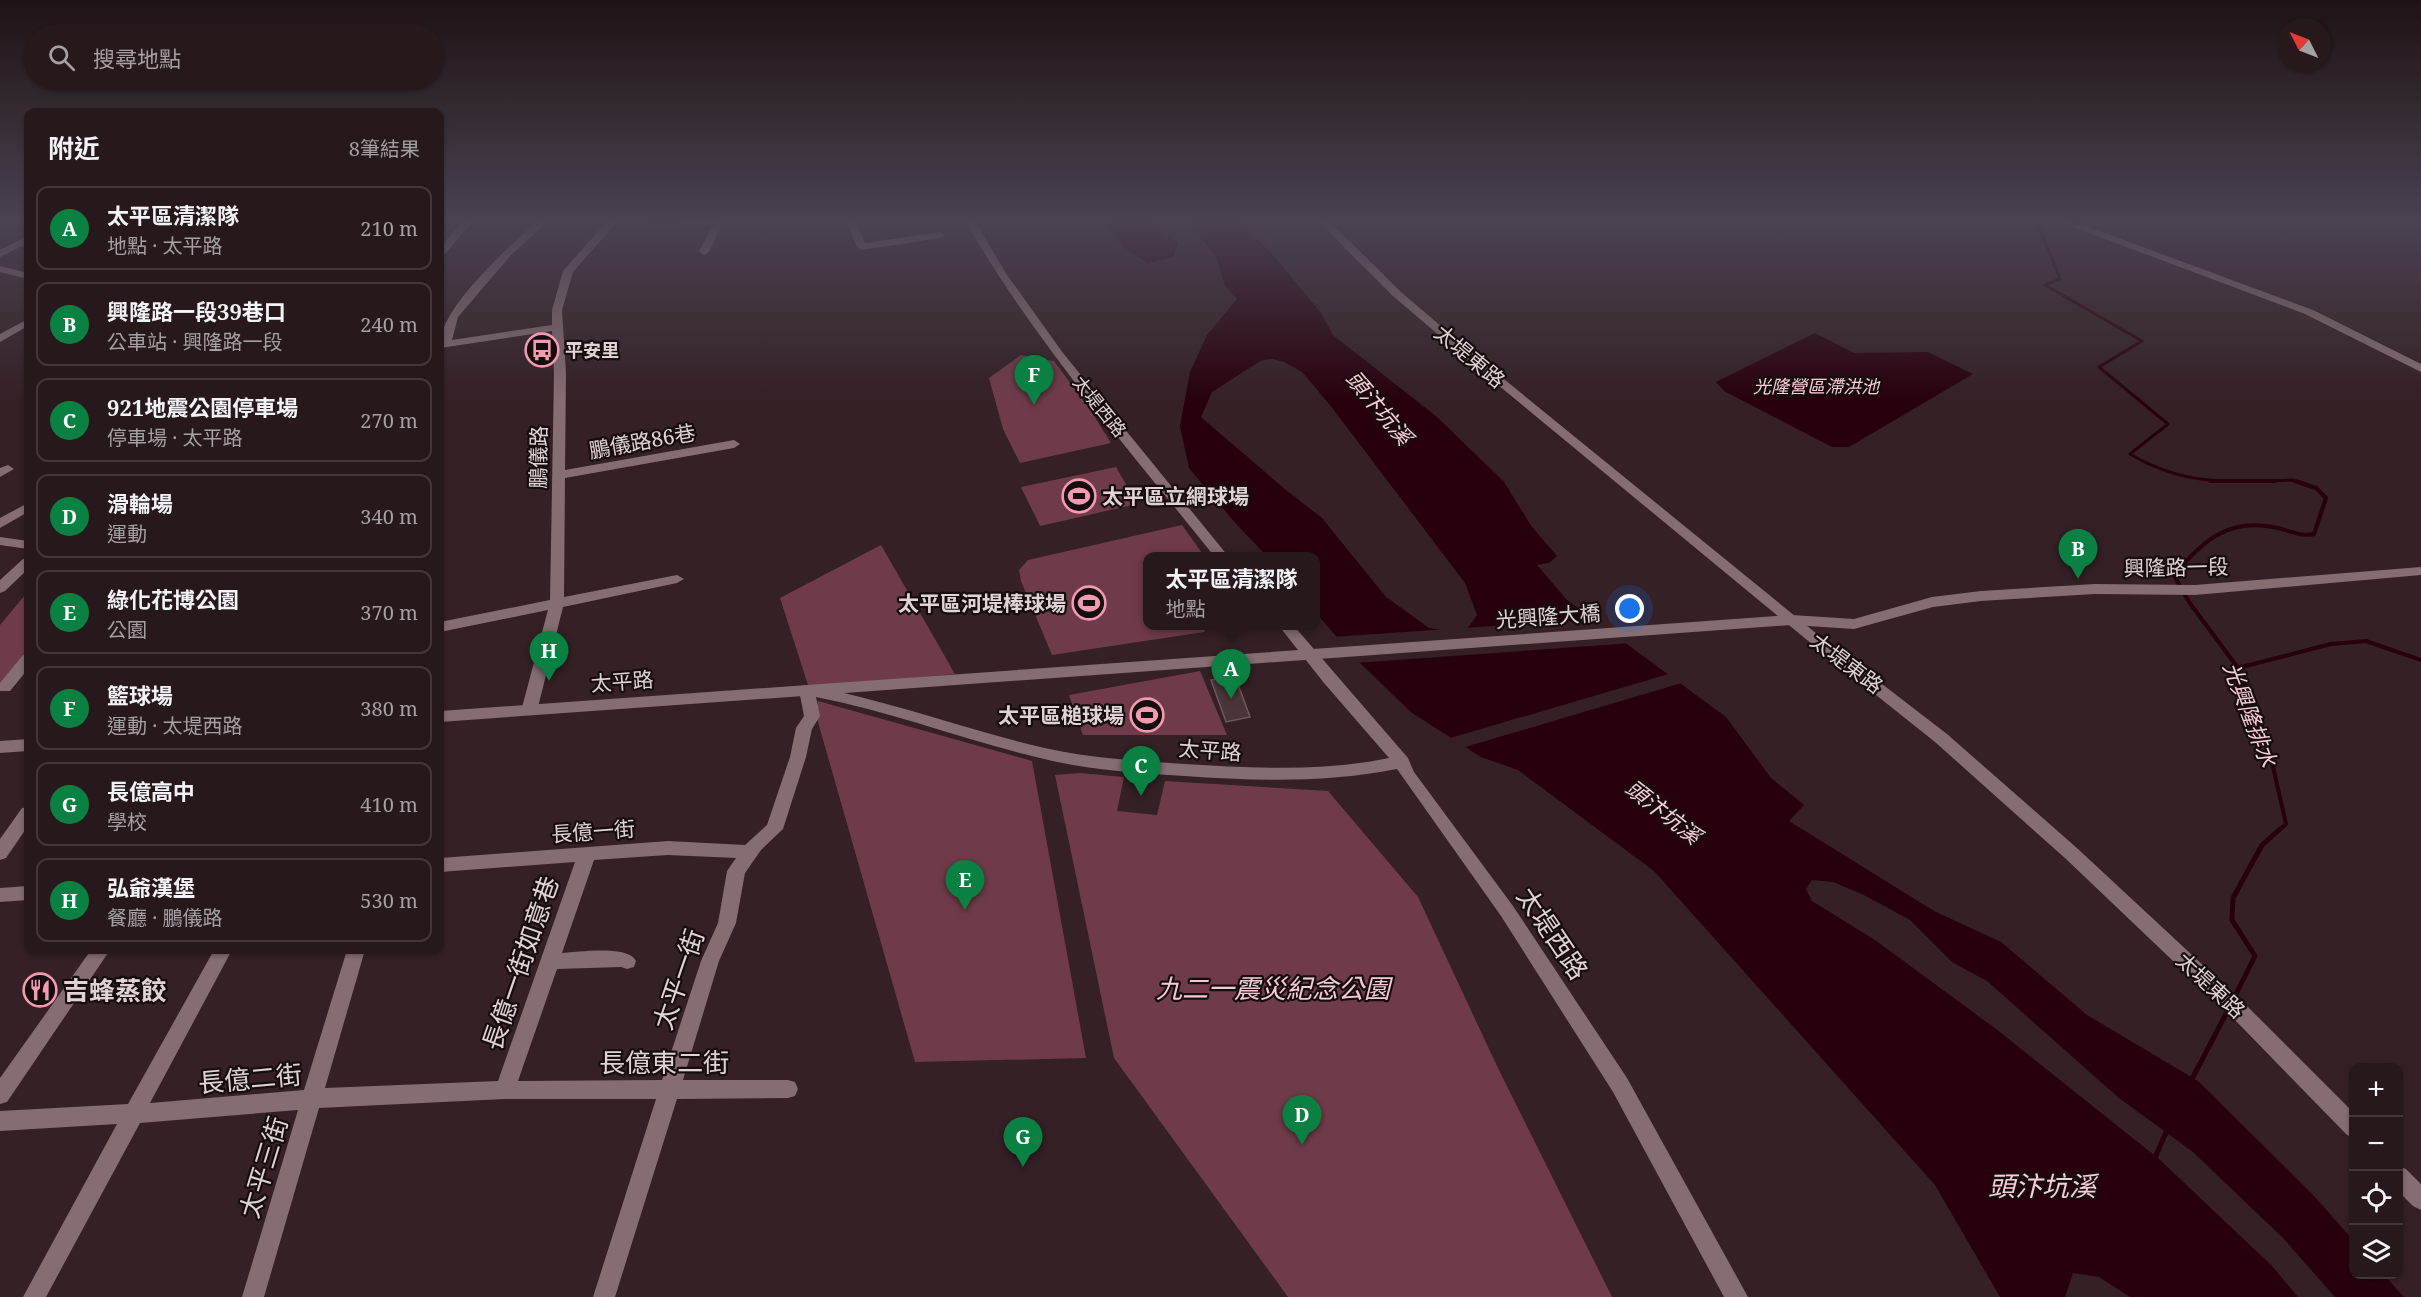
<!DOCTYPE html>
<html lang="zh-TW">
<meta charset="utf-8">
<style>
:root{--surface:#27181c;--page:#2f2125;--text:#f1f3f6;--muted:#a4a0a3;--line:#43373b;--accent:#0b8043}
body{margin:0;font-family:"Noto Serif","Noto Sans TC",serif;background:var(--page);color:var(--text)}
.controls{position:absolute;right:18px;bottom:18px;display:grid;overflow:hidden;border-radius:12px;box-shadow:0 2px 4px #0004}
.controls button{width:54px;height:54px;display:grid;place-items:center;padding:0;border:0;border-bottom:2px solid var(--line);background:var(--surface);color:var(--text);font:30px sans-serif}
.compass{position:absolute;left:2277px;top:18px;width:54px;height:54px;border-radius:50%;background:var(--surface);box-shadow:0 2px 4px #0004;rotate:312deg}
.you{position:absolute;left:1630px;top:609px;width:21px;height:21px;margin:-15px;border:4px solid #fff;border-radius:50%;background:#1a73e8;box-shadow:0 0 0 9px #1a73e833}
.badge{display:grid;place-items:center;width:39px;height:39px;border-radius:50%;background:var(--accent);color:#fff;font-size:20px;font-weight:700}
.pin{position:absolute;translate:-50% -50px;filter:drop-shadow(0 2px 3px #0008)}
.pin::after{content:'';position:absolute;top:32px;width:21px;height:18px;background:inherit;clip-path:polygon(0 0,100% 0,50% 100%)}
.popup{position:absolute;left:1143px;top:552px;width:177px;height:78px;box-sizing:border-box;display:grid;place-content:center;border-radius:12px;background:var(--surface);filter:drop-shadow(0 2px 4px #0005);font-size:20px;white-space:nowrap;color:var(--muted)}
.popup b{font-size:22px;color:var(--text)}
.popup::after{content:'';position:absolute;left:50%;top:100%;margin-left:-12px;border:12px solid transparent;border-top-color:var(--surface)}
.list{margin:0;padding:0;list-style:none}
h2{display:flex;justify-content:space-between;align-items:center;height:78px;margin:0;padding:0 24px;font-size:26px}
h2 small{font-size:20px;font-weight:400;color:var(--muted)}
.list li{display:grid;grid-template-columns:39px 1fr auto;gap:18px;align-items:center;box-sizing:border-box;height:84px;margin:0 12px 12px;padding:0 12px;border:2px solid var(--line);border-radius:12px}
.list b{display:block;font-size:22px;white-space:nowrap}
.list p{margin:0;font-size:20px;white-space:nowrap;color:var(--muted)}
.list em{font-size:20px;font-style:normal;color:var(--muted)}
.icon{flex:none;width:33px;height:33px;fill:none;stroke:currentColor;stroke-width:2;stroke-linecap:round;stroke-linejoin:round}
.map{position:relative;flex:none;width:2421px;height:1297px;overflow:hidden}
.search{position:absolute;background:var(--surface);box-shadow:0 2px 4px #0004;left:24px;top:24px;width:420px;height:66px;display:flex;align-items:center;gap:15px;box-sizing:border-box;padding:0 21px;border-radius:33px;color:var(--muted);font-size:22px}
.panel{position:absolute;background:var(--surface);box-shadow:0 2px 4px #0004;left:24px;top:108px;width:420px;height:846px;border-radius:12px}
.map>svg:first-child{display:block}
</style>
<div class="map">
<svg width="2421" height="1297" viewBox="0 0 2421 1297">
<rect width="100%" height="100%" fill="#342025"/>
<path fill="#703b49" d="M1021,355L1054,361L1091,411L1111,443L1020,463L1003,429L989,378Z
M1116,467L1137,504L1040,526L1021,487Z
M1182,525L1204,556H1147V626H1208L1204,632L1052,655L1021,581L1019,570L1028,560Z
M881,545L955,674L809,688L780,598Z
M25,595H28V653L0,688V625Z
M1200,671L1227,735H1083L1069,695Z
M818,701L1032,761L1086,1058L915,1062L816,715Z
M1080,773L1124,777L1117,811L1157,815L1165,781L1328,791L1418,897L1497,1066L1612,1297H1288L1114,1058L1055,775Z"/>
<path fill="#28000d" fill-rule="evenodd" d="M1103,219H1142L1178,243L1174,257L1147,263L1125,248Z
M1185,219H1238L1273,255L1321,313L1333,335L1437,417L1504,482L1532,527L1557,556L1549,563L1537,565L1567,600L1726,717L1771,778L1804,805L1789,821L1934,911L2001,942L2087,1015L2198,1081L2314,1196L2353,1240L2354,1274L2384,1275L2404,1297H2335L2283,1238L2193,1152L2119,1098L1987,981L1952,962L1910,920L1864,895L1833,882L1812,880L1806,889L1812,901L1875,940L1996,1029L2159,1159L2272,1266L2298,1297H2130L2099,1277L2073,1273L2065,1297H2000L1935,1185L1654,871L1518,770L1481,757L1412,713L1359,662L1315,612V556H1267L1237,525L1189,468L1180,426L1190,372L1207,335L1237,299L1225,286L1216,256ZM1273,359L1284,362L1302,372L1330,405L1465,583L1477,615L1468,628L1456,633L1429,628L1386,597L1322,518L1286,490L1201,417L1212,392L1262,360Z
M1815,333L1854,353L1928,352L1973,374L1849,447H1832L1724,391L1716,382Z"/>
<path fill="#342025" d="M1598,619L1632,643L1355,663L1332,637Z
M1672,673L1685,682L1462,748L1447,739Z"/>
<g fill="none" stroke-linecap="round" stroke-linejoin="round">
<path stroke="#28000d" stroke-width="3" d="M2036,219L2060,279L2045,285L2142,341L2099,367L2168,424L2130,454C2186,487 2231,482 2293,480L2299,482"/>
<path stroke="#28000d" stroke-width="4" d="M2210,481H2275
M2238,668L2331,644L2366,641L2421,660
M2277,832L2286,824L2271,758L2238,668L2189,602L2174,575C2203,540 2229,517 2278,528C2290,531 2301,537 2314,534L2326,498L2316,488L2295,481"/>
<path stroke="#28000d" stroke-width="5" d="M2234,998L2255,956L2232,920L2233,898L2262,845L2279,830
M2191,1081L2229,1008
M2154,1160L2168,1128"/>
</g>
<path fill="#4a363a" stroke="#70595e" stroke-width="1.5" d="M1235,676L1250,717L1226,722L1211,680Z"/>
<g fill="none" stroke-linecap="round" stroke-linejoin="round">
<path fill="#856d72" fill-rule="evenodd" d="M465,219H475L444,255L440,256V247Z
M540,219H551L511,255L458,317L452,340L552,325V310L563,271L609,219H718L723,222L709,252L704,255L699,252L712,225L617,222L573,272L562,310L566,373L565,470L734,440L740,444L734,448L565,478L564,597L677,575L684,579L677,583L563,607L537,711L535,715H523L521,711L548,610L440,632V622L550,600L554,373L552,331L440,348C436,310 512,244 540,219Z
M845,219H855L865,243L940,232L945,235L940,238L862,250L857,247Z
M964,219H974L1005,272L1063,353L1228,556H1214C1127,447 1034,341 964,219Z
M1316,219H1327L1401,292L1483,362L1817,634L1947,734L2078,849L2248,1007L2354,1113V1138L2347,1135L2234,1019L2066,859L1935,742L1807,640L1475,366L1393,296Z
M28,236V243L0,257V250Z
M0,266L28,273V279L0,272Z
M28,319V326L0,342V334Z
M8,465L14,469L0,477V468Z
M28,503V512L0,528V518Z
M0,537L28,541V549L0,545Z
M28,558V569L5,591L0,593V580L23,559Z
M1279,626H1294L1408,758L1414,772L1513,906L1627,1078L1748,1297H1724L1613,1092L1501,916L1397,769C1326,783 1256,781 1184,776C1136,773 1087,770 1040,758C965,740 892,712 816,697L820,716L812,729L806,757L783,829L761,850L745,873L736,923L719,961L683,1080H788L795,1082L798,1089L795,1096L788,1098L677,1099L615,1297H593L656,1099H505L319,1108L264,1297H242L298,1110L140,1123L46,1297H23L117,1124L0,1131V1111L128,1104L214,950H232L150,1103L304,1090L347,950H365L325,1088L498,1081L575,862L440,872V858L668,841L745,845L767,825L790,757L796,728L804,716L799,690L802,686L807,685C886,700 962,728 1040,747C1088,758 1137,761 1185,764C1253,768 1322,772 1389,758L1324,683ZM668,855L736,858L727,871L718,923L701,961L662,1080L518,1081L557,969L621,967L627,969L634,967L636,961C628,945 579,952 562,953L594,860Z
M28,654V669L10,691H0V683L23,655Z
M28,807V826L6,858L0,860V839L22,808Z
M28,886V900L0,902V888Z
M91,950H110L7,1102L0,1104V1078Z
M2398,1166L2406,1169L2421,1184V1210L2413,1206L2398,1191Z"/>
<path fill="#856d72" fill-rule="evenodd" d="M2421,567V575L2195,595L2095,594L1981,601L1933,607L1854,629L1792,625L440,722V711L1792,615L1854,619L1932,597L1981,591L2095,584L2195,585Z
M28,739V751L0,753V741Z"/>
<path fill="#856d72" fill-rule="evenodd" d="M2052,219H2067L2313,310L2421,364V372L2305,314Z"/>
</g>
<linearGradient id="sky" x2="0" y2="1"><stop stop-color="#1d1214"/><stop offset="0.55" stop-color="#4a4251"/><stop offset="1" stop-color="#4a4251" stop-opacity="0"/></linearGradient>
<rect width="2421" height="401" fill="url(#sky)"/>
<defs>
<g id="bus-ring" transform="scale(1.725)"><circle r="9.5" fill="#160d0f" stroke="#f29aaf" stroke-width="1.5"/><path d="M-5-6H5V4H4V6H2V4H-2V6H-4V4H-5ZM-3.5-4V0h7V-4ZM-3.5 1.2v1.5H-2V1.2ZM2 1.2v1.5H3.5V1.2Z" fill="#f29aaf"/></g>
<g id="stadium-ring" transform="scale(1.725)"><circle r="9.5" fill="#160d0f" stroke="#f29aaf" stroke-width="1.5"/><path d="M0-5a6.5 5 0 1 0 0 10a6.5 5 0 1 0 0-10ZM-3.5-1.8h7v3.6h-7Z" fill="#f29aaf"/></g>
<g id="restaurant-ring" transform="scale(1.725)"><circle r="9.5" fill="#160d0f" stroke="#f29aaf" stroke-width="1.5"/><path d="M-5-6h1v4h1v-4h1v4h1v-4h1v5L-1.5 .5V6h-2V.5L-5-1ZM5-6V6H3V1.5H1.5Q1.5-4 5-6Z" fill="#f29aaf"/></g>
</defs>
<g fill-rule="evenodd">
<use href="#bus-ring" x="542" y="350"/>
<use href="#stadium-ring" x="1079" y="496"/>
<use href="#stadium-ring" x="1089" y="603"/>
<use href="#stadium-ring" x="1147" y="715"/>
<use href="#restaurant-ring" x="40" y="990"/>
</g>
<g text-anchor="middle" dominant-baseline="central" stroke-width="4.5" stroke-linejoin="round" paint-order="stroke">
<g font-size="18" font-weight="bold" fill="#e0d2d5" stroke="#160d0f" text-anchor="start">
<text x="565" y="350">平安里</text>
</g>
<g font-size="18" font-style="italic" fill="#f8ced7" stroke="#160d0f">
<text x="1816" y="386">光隆營區滯洪池</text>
</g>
<g font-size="18" fill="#e0d2d5" stroke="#160d0f">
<text transform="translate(1100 406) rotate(51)">太堤西路</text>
</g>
<g font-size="21" fill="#e0d2d5" stroke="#160d0f">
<text transform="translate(1470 356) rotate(40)">太堤東路</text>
<text transform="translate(642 441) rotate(-10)">鵬儀路86巷</text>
<text transform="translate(538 457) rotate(-89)">鵬儀路</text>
<text transform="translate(2176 567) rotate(-1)">興隆路一段</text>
<text transform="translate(1548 616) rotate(-4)">光興隆大橋</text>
<text transform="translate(1847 663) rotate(37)">太堤東路</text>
<text transform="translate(622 681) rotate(-4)">太平路</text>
<text transform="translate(1210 750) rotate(4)">太平路</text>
<text transform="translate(593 831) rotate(-4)">長億一街</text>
<text transform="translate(2211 985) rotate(43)">太堤東路</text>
</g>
<g font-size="21" font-weight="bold" fill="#e0d2d5" stroke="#160d0f" text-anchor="end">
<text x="1102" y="496" text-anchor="start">太平區立網球場</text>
<text x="1066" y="603">太平區河堤棒球場</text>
<text x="1124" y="715">太平區槌球場</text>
</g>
<g font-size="22" font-style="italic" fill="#f8ced7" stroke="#160d0f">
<text transform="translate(1380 407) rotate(50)">頭汴坑溪</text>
<text transform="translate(2251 714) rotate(69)">光興隆排水</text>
<text transform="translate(1664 811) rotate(38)">頭汴坑溪</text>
</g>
<g font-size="26" fill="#e0d2d5" stroke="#160d0f">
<text transform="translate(1553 933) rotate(56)">太堤西路</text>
<text transform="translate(520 963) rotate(-71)">長億一街如意巷</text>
<text transform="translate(678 979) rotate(-71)">太平一街</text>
<text x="664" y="1062">長億東二街</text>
<text transform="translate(250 1078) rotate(-5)">長億二街</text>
<text transform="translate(263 1167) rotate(-73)">太平三街</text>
</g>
<g font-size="26" font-style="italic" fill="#f4cad3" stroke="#160d0f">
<text x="1273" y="988">九二一震災紀念公園</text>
</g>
<g font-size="26" font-weight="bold" fill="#e0d2d5" stroke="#160d0f" text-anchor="start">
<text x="63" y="990">吉蜂蒸餃</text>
</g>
<g font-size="27" font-style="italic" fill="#f8ced7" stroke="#160d0f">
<text x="2042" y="1185">頭汴坑溪</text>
</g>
</g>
</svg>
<div class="controls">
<button>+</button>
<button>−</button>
<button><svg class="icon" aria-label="locate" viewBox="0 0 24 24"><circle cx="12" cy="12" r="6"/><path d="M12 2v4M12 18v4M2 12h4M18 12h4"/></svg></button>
<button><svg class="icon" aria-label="layers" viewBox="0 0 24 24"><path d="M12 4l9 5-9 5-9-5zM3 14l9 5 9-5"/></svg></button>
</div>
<svg class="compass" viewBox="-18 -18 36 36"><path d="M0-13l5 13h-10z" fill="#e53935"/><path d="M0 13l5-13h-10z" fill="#a4a0a3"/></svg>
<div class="you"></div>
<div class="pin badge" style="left:1231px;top:699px">A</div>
<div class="popup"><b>太平區清潔隊</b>地點</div>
<div class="pin badge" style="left:2078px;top:579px">B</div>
<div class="pin badge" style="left:1141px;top:796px">C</div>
<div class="pin badge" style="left:1302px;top:1145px">D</div>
<div class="pin badge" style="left:965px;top:910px">E</div>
<div class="pin badge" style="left:1034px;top:405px">F</div>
<div class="pin badge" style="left:1023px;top:1167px">G</div>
<div class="pin badge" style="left:549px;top:681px">H</div>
<div class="search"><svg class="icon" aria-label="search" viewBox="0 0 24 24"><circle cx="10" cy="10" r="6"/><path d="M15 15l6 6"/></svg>搜尋地點</div>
<section class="panel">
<h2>附近<small>8筆結果</small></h2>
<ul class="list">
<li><span class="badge">A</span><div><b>太平區清潔隊</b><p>地點 · 太平路</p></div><em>210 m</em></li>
<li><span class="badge">B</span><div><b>興隆路一段39巷口</b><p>公車站 · 興隆路一段</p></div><em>240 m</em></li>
<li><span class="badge">C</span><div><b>921地震公園停車場</b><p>停車場 · 太平路</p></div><em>270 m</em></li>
<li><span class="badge">D</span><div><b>滑輪場</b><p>運動</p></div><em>340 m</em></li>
<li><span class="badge">E</span><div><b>綠化花博公園</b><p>公園</p></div><em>370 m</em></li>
<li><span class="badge">F</span><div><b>籃球場</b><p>運動 · 太堤西路</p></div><em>380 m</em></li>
<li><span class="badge">G</span><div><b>長億高中</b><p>學校</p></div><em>410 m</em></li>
<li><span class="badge">H</span><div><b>弘爺漢堡</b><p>餐廳 · 鵬儀路</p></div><em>530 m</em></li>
</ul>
</section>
</div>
